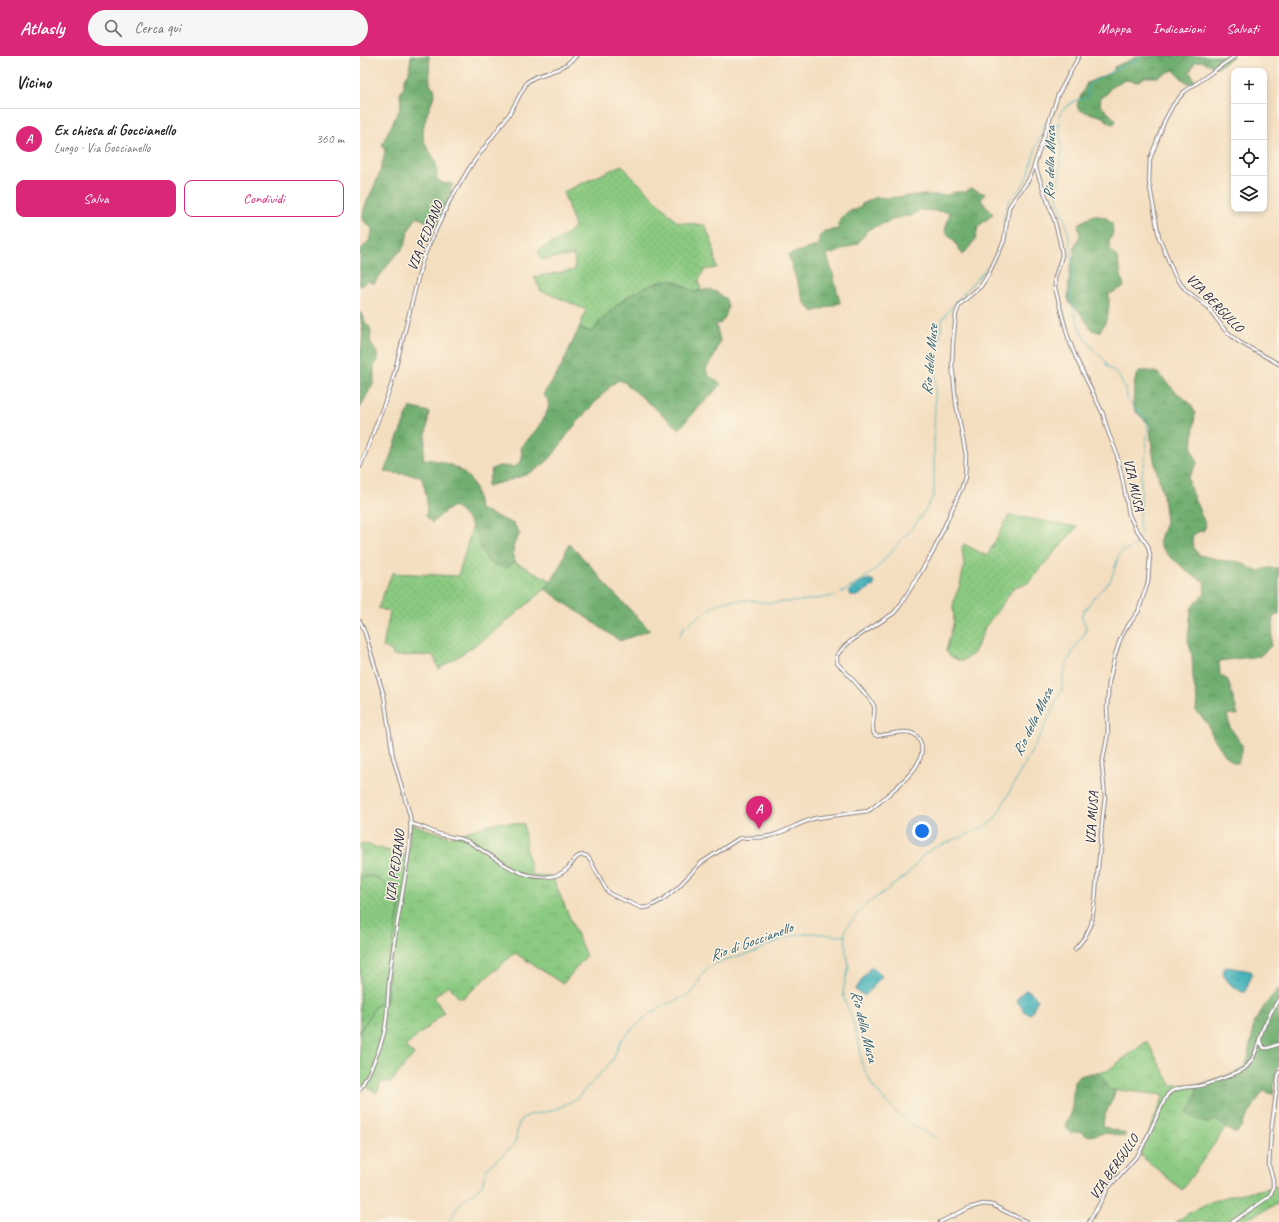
<!DOCTYPE html>
<html lang="it">
<meta charset="utf-8">
<style>
:root{--surface:#fff;--page:#f6f6f6;--text:#222;--muted:#767676;--line:#e0e0e0;--accent:#db2777}
body{margin:0;font-family:Caveat,sans-serif;background:var(--page);color:var(--text)}
.controls{position:absolute;right:12px;top:12px;display:grid;overflow:hidden;border-radius:8px;box-shadow:0 2px 6px #0003}
.controls button{width:36px;height:36px;display:grid;place-items:center;padding:0;border:0;border-bottom:1px solid var(--line);background:var(--surface);color:var(--text);font:20px sans-serif}
.you{position:absolute;left:562px;top:775px;width:14px;height:14px;margin:-10px;border:3px solid #fff;border-radius:50%;background:#1a73e8;box-shadow:0 0 0 6px #1a73e833}
.badge{display:grid;place-items:center;width:26px;height:26px;border-radius:50%;background:var(--accent);color:#fff;font-size:13px;font-weight:700}
.pin{position:absolute;translate:-50% -33px;filter:drop-shadow(0 1px 2px #0008)}
.pin::after{content:'';position:absolute;top:21px;width:14px;height:12px;background:inherit;clip-path:polygon(0 0,100% 0,50% 100%)}
.list{margin:0;padding:0;list-style:none}
h2{display:flex;justify-content:space-between;align-items:center;height:52px;margin:0;padding:0 16px;font-size:17px}
h2 small{font-size:13px;font-weight:400;color:var(--muted)}
.list li{display:grid;grid-template-columns:26px 1fr auto;gap:12px;align-items:center;box-sizing:border-box;height:60px;padding:0 16px;border-top:1px solid var(--line)}
.list b{display:block;font-size:15px;white-space:nowrap}
.list p{margin:0;font-size:13px;white-space:nowrap;color:var(--muted)}
.list em{font-size:13px;font-style:normal;color:var(--muted)}
.actions{display:flex;gap:8px;padding:12px 16px}
.actions a{flex:1;padding:9px 0;border:1px solid var(--accent);border-radius:8px;text-align:center;font-size:14px;color:var(--accent)}
.actions .main{background:var(--accent);color:#fff}
.icon{flex:none;width:22px;height:22px;fill:none;stroke:currentColor;stroke-width:2;stroke-linecap:round;stroke-linejoin:round}
.map{position:relative;flex:none;width:919px;height:1166px;overflow:hidden}
header{display:flex;align-items:center;gap:24px;box-sizing:border-box;height:56px;padding:0 20px;background:var(--accent);color:#fff}
header strong{font-size:19px}
nav{display:flex;gap:22px;margin-inline-start:auto;font-size:14px}
.search{width:280px;height:36px;background:var(--page);display:flex;align-items:center;gap:10px;box-sizing:border-box;padding:0 14px;border-radius:22px;color:var(--muted);font-size:15px}
main{display:flex}
aside{flex:1;background:var(--surface)}
.map>svg:first-child{display:block}
</style>
<header>
<strong>Atlasly</strong>
<div class="search"><svg class="icon" aria-label="search" viewBox="0 0 24 24"><circle cx="10" cy="10" r="6"/><path d="M15 15l6 6"/></svg>Cerca qui</div>
<nav><a>Mappa</a><a>Indicazioni</a><a>Salvati</a></nav>
</header>
<main>
<aside>
<h2>Vicino<small></small></h2>
<ul class="list">
<li><span class="badge">A</span><div><b>Ex chiesa di Goccianello</b><p>Luogo · Via Goccianello</p></div><em>360 m</em></li>
</ul>
<div class="actions"><a class="main">Salva</a><a>Condividi</a></div>
</aside>
<div class="map">
<svg width="919" height="1166" viewBox="0 0 919 1166">
<defs>
<pattern id="grass-dots" width="8" height="8" patternUnits="userSpaceOnUse"><rect width="8" height="8" fill="#8bca81"/><path d="M2 2h.1M6 6h.1" fill="none" stroke="#78ad70" stroke-width="1.8" stroke-linecap="round"/></pattern>
<pattern id="forest-crowns" width="20" height="18" patternUnits="userSpaceOnUse"><rect width="20" height="18" fill="#70ae6f"/><path d="M2 6a3 3 0 1 1 6 0M12 15a3 3 0 1 1 6 0" fill="none" stroke="#5c8d5c"/></pattern>
<pattern id="park-crowns" width="20" height="18" patternUnits="userSpaceOnUse"><rect width="20" height="18" fill="#8bca81"/><path d="M2 6a3 3 0 1 1 6 0M12 15a3 3 0 1 1 6 0" fill="none" stroke="#78ad70"/></pattern>
<pattern id="water-ripples" width="26" height="14" patternUnits="userSpaceOnUse"><rect width="26" height="14" fill="#40b0b8"/><path d="M2 4q2-2 4 0t4 0M15 11q2-2 4 0t4 0" fill="none" stroke="#358f97"/></pattern>
</defs>
<rect width="100%" height="100%" fill="#fcf5e5"/>
<filter id="ink" filterUnits="userSpaceOnUse"><feTurbulence type="fractalNoise" baseFrequency=".025" numOctaves="2"/><feDisplacementMap in="SourceGraphic" scale="8" xChannelSelector="R" yChannelSelector="G"/><feConvolveMatrix kernelMatrix="1 2 1 2 8 2 1 2 1" color-interpolation-filters="sRGB"/></filter>
<filter id="wash" filterUnits="userSpaceOnUse"><feTurbulence type="fractalNoise" baseFrequency=".012" numOctaves="4" result="noise"/><feDisplacementMap in="SourceGraphic" scale="16" xChannelSelector="R" yChannelSelector="G"/><feGaussianBlur stdDeviation="0.9" result="paint"/><feColorMatrix in="noise" values="0 0 0 0 0 0 0 0 0 0 0 0 0 0 0 0 0 1.4 0 .05"/><feComposite in="paint" operator="in"/></filter>
<g filter="url(#wash)">
<rect width="100%" height="100%" fill="#f4dec0"/>
<path fill="url(#grass-dots)" stroke="#56765e" d="M262,109L271,120L282,130L317,166L345,169L353,189L357,212L344,214L339,225L341,235L335,236L307,224L283,232L242,262L232,276L219,272L226,254L197,241L181,235L174,221L215,214L214,199L181,204L178,195L204,180L215,170L203,136Z
M649,459L717,471L668,527L654,531L641,550L625,571L617,591L613,598L602,605C595,603 590,601 586,595L594,565L593,550L595,541L600,529L604,511L602,491L604,488L627,500Z
M113,468L146,512L155,506L192,525L183,535L129,580L79,613L73,599L33,600L32,595L23,591L30,556L18,552L32,517L98,520Z
M4,820C24,820 28,833 41,844C35,878 27,912 27,947L16,949L0,976V821Z
M919,1130V1147L881,1166H816C825,1159 835,1153 846,1148C868,1138 895,1135 919,1130Z"/>
<path fill="url(#forest-crowns)" stroke="#496855" d="M51,0H69L70,28L75,33C73,49 62,63 63,80C64,89 70,95 74,102C77,109 77,116 77,123L83,127L93,128L90,134L94,137L77,171L57,161L48,175L46,186L42,194L33,202L14,228L8,225L0,230V194C7,188 12,183 12,173L3,164C2,150 11,139 16,126C20,116 23,106 25,95L22,89L26,80L41,50L40,38L44,30V24L49,16Z
M779,0H874L857,12L842,5L835,6L830,16L835,25L832,28C822,26 820,19 813,14L797,21H785L778,26L765,24L751,31L746,39L741,41L740,49L756,64L755,67L751,68L743,61L722,55L718,52L717,48L727,27L754,15V11Z
M611,132L625,138L621,144L633,158L618,171L615,184L603,199L594,185L585,175L590,156L560,154L551,160L540,161L509,173L498,187L473,198L469,197L467,200L473,218L480,247L453,256L444,246L428,199L459,189V181L465,175L478,173L480,162L492,154H496L502,148L517,141L528,142L556,139H587L594,136H605Z
M734,159L747,162L752,167L753,177L749,186L750,194L757,201L764,231L749,238C749,252 749,265 739,276L732,274L718,254L710,248L708,242L710,211L714,201L715,189L720,180L718,168Z
M307,224L315,225L335,236L348,233L356,236L366,243L368,252L365,261L361,267L356,269L360,284L355,299L346,313L348,319L361,328L319,373L264,326L259,324L254,327C239,342 224,358 211,374C202,385 195,399 184,408C170,420 144,426 127,430L132,413L139,410L155,411L162,404L161,390C170,383 184,365 188,353C189,350 188,347 188,344L183,339L200,313L219,272L232,276C252,249 274,232 307,224Z
M0,256L4,262L6,268L10,271L11,277L10,286L18,299L17,305L14,310V326L0,352V299L3,280Z
M780,315H790L798,317L815,335L831,348L835,357L832,395L838,406L828,422L831,435L846,470L843,475L838,476L833,479L832,485L834,493L839,499L865,505H874L882,507L894,514L898,515L908,512H919V559H914L911,590L900,600L859,605L860,619L868,624L878,659L867,658L870,671L882,689V695L878,707H874L865,699L853,681L848,668L836,655L837,643L833,623L832,599L828,584L831,553L836,546L845,538L844,525L827,516L817,506L810,501L802,492L799,485L806,467L803,439L794,404L791,383L790,369L776,356L773,350L774,329L776,321Z
M50,351L69,356L63,403C81,404 101,410 112,426C117,434 118,445 119,453L154,468L160,478C152,489 152,493 155,506L146,512L128,506L124,497L122,495C115,473 112,465 93,450L82,458L72,467L66,460C69,446 65,433 61,420L24,416Z
M209,488L229,508L247,530L290,574L260,585L185,533C197,520 202,504 209,488Z
M919,932V1010L917,1013L913,1038L903,1035L877,1077H874L856,1066L849,1072L827,1058L836,1040L837,1029L873,1018L882,1013L888,1004L889,993L892,982L893,968L905,949Z
M732,1017H745L756,1029C756,1032 755,1035 754,1039C751,1049 743,1059 743,1070C751,1074 758,1074 766,1078L764,1081C757,1079 748,1076 740,1078C735,1079 732,1080 727,1080L722,1076L710,1077L705,1069L710,1060L712,1051L714,1026L719,1020Z"/>
<path fill="url(#park-crowns)" stroke="#56765e" d="M137,766L164,768L167,797L172,819L192,820L226,900L203,928L155,897L103,942L98,941L89,929L74,941L84,957L45,991L54,998L31,1026H21L17,1037L0,1027V976L16,949L27,946C27,912 35,878 41,844C29,834 19,814 0,821V788L1,787L48,800L51,768L91,781Z
M787,985L811,1029H837L836,1040L827,1058L848,1068L854,1063L866,1071L822,1134L780,1099L804,1039L748,1033L741,1016L747,1015Z"/>
<path fill="url(#water-ripples)" stroke="#31697a" d="M509,523L514,525V530C511,531 508,533 505,535C498,539 499,543 489,538L490,534L503,525Z
M511,910L522,920L505,940L495,934Z
M868,911L891,915L892,918L885,936H882L870,928L863,919L864,912Z
M665,934C670,934 675,939 677,944L672,957L669,958L665,956L656,944Z"/>
<g fill="none" stroke-linecap="round" stroke-linejoin="round">
<path stroke="#40b0b8" stroke-width="1" d="M690,67L696,68L699,67
M781,478L779,470V463L781,453V422L785,405L788,368L787,364L768,345L766,335L759,321L757,318L747,310L746,306L733,293L721,276L715,259L711,242V228L713,215L711,191L705,163L697,142L699,115L702,94L699,70L700,60L703,53L716,44L723,43L727,41L728,31L731,27L741,21L783,0
M481,537L501,525L515,514L557,466L569,448L574,438V375L576,316L582,264L592,250L632,206L643,183L645,159L649,144L660,133L668,121L674,98L684,68L687,66
M319,581L325,570L357,548L367,545L385,544L410,547L442,545L475,540
M576,1082L552,1069L540,1059L526,1046L512,1029L501,1006L500,992L491,959L485,946L483,935L489,910L486,895L485,878L486,872L503,851L547,819L563,799L574,792L604,780L629,768L635,763L683,674L702,633L703,619L706,609L713,595L726,575V571L722,561V558L734,541L750,525L753,518L759,498L763,495L770,493L773,490L780,481
M89,1166L98,1149L122,1129L127,1112L153,1090L156,1083L158,1069L162,1063L169,1059L186,1056L196,1053L210,1046L217,1042L252,1005L261,984L288,959L305,949L322,942L333,936L336,932L342,918L347,912L364,904L395,896L405,890L425,882L436,879L453,877L480,880L484,879"/>
</g>
</g>
<g filter="url(#ink)">
<g fill="none" stroke-linecap="round" stroke-linejoin="round">
<g stroke="#8b807e" stroke-width="4.5">
<path id="street" d="M875,0L824,36L813,49L805,64L790,103L789,126L799,181L814,218L818,225L827,235L848,251L864,273L879,286L919,308
M675,110L694,163L700,186L702,199L695,222V232L708,281L716,302L743,358L748,376L756,395L763,426L769,459L775,471L788,490L790,499L788,526L778,556L765,574L760,584L755,599L749,626L747,651L748,677L742,709L745,741L743,758L735,845L731,869L725,881L715,893
M0,411L31,330L62,206L67,193L89,146L110,111L150,57L167,26L175,21L198,13L207,8L216,0
M0,565L5,577L24,640L33,701L50,760C52,780 48,801 45,821C40,850 35,879 31,908C27,931 29,955 24,977C19,997 10,1016 0,1033
M51,768C61,769 69,775 79,778C90,782 98,780 109,786C133,800 156,822 186,821C194,821 202,818 208,812C213,807 215,799 223,799L227,800L230,804L247,835L252,839L282,852L289,851L302,844L317,832L341,807L378,783C389,780 399,783 410,780C426,776 440,766 456,762L508,755C516,750 523,743 530,737C543,725 566,708 561,688C560,684 557,680 554,678C544,673 527,679 517,680L514,678C510,669 516,660 514,650C512,644 484,614 477,607V599L484,591L491,585L534,557L541,548L573,496L602,431L605,421L606,399L596,347L592,308L593,286L596,258L600,248L621,230L628,219L644,185L649,151L655,142L668,125L672,116L698,39L719,0
M900,982V986L904,992H908L919,988
M580,1166L609,1152L623,1148L632,1149L667,1166
M729,1166L749,1131L775,1102L780,1096L807,1039C815,1030 828,1032 839,1030C848,1028 879,1017 885,1012C897,1002 898,983 904,970C908,961 913,952 919,943
M872,1166L909,1141L913,1133V1124L909,1110L911,1076L919,1016"/>
</g>
<use href="#street" stroke="#fff" stroke-width="2.5"/>
</g>
</g>
<g text-anchor="middle" dominant-baseline="central" stroke-width="3" stroke-linejoin="round" paint-order="stroke">
<g font-size="14" fill="#22223b" stroke="#fcf5e5">
<text transform="translate(65 180) rotate(-68)">VIA PEDIANO</text>
<text transform="translate(855 247) rotate(46)">VIA BERGULLO</text>
<text transform="translate(774 429) rotate(78)">VIA MUSA</text>
<text transform="translate(732 762) rotate(-86)">VIA MUSA</text>
<text transform="translate(35 810) rotate(-82)">VIA PEDIANO</text>
<text transform="translate(754 1111) rotate(-55)">VIA BERGULLO</text>
</g>
<g font-size="15" font-style="italic" fill="#2e5b6d" stroke="#fcf5e5">
<text transform="translate(690 107) rotate(-89)">Rio della Musa</text>
<text transform="translate(570 304) rotate(-85)">Rio delle Muse</text>
<text transform="translate(673 666) rotate(-64)">Rio della Musa</text>
<text transform="translate(391 886) rotate(-20)">Rio di Goccianello</text>
<text transform="translate(504 970) rotate(76)">Rio della Musa</text>
</g>
</g>
</svg>
<div class="controls">
<button>+</button>
<button>−</button>
<button><svg class="icon" aria-label="locate" viewBox="0 0 24 24"><circle cx="12" cy="12" r="6"/><path d="M12 2v4M12 18v4M2 12h4M18 12h4"/></svg></button>
<button><svg class="icon" aria-label="layers" viewBox="0 0 24 24"><path d="M12 4l9 5-9 5-9-5zM3 14l9 5 9-5"/></svg></button>
</div>
<div class="you"></div>
<div class="pin badge" style="left:399px;top:773px">A</div>
</div>
</main>
